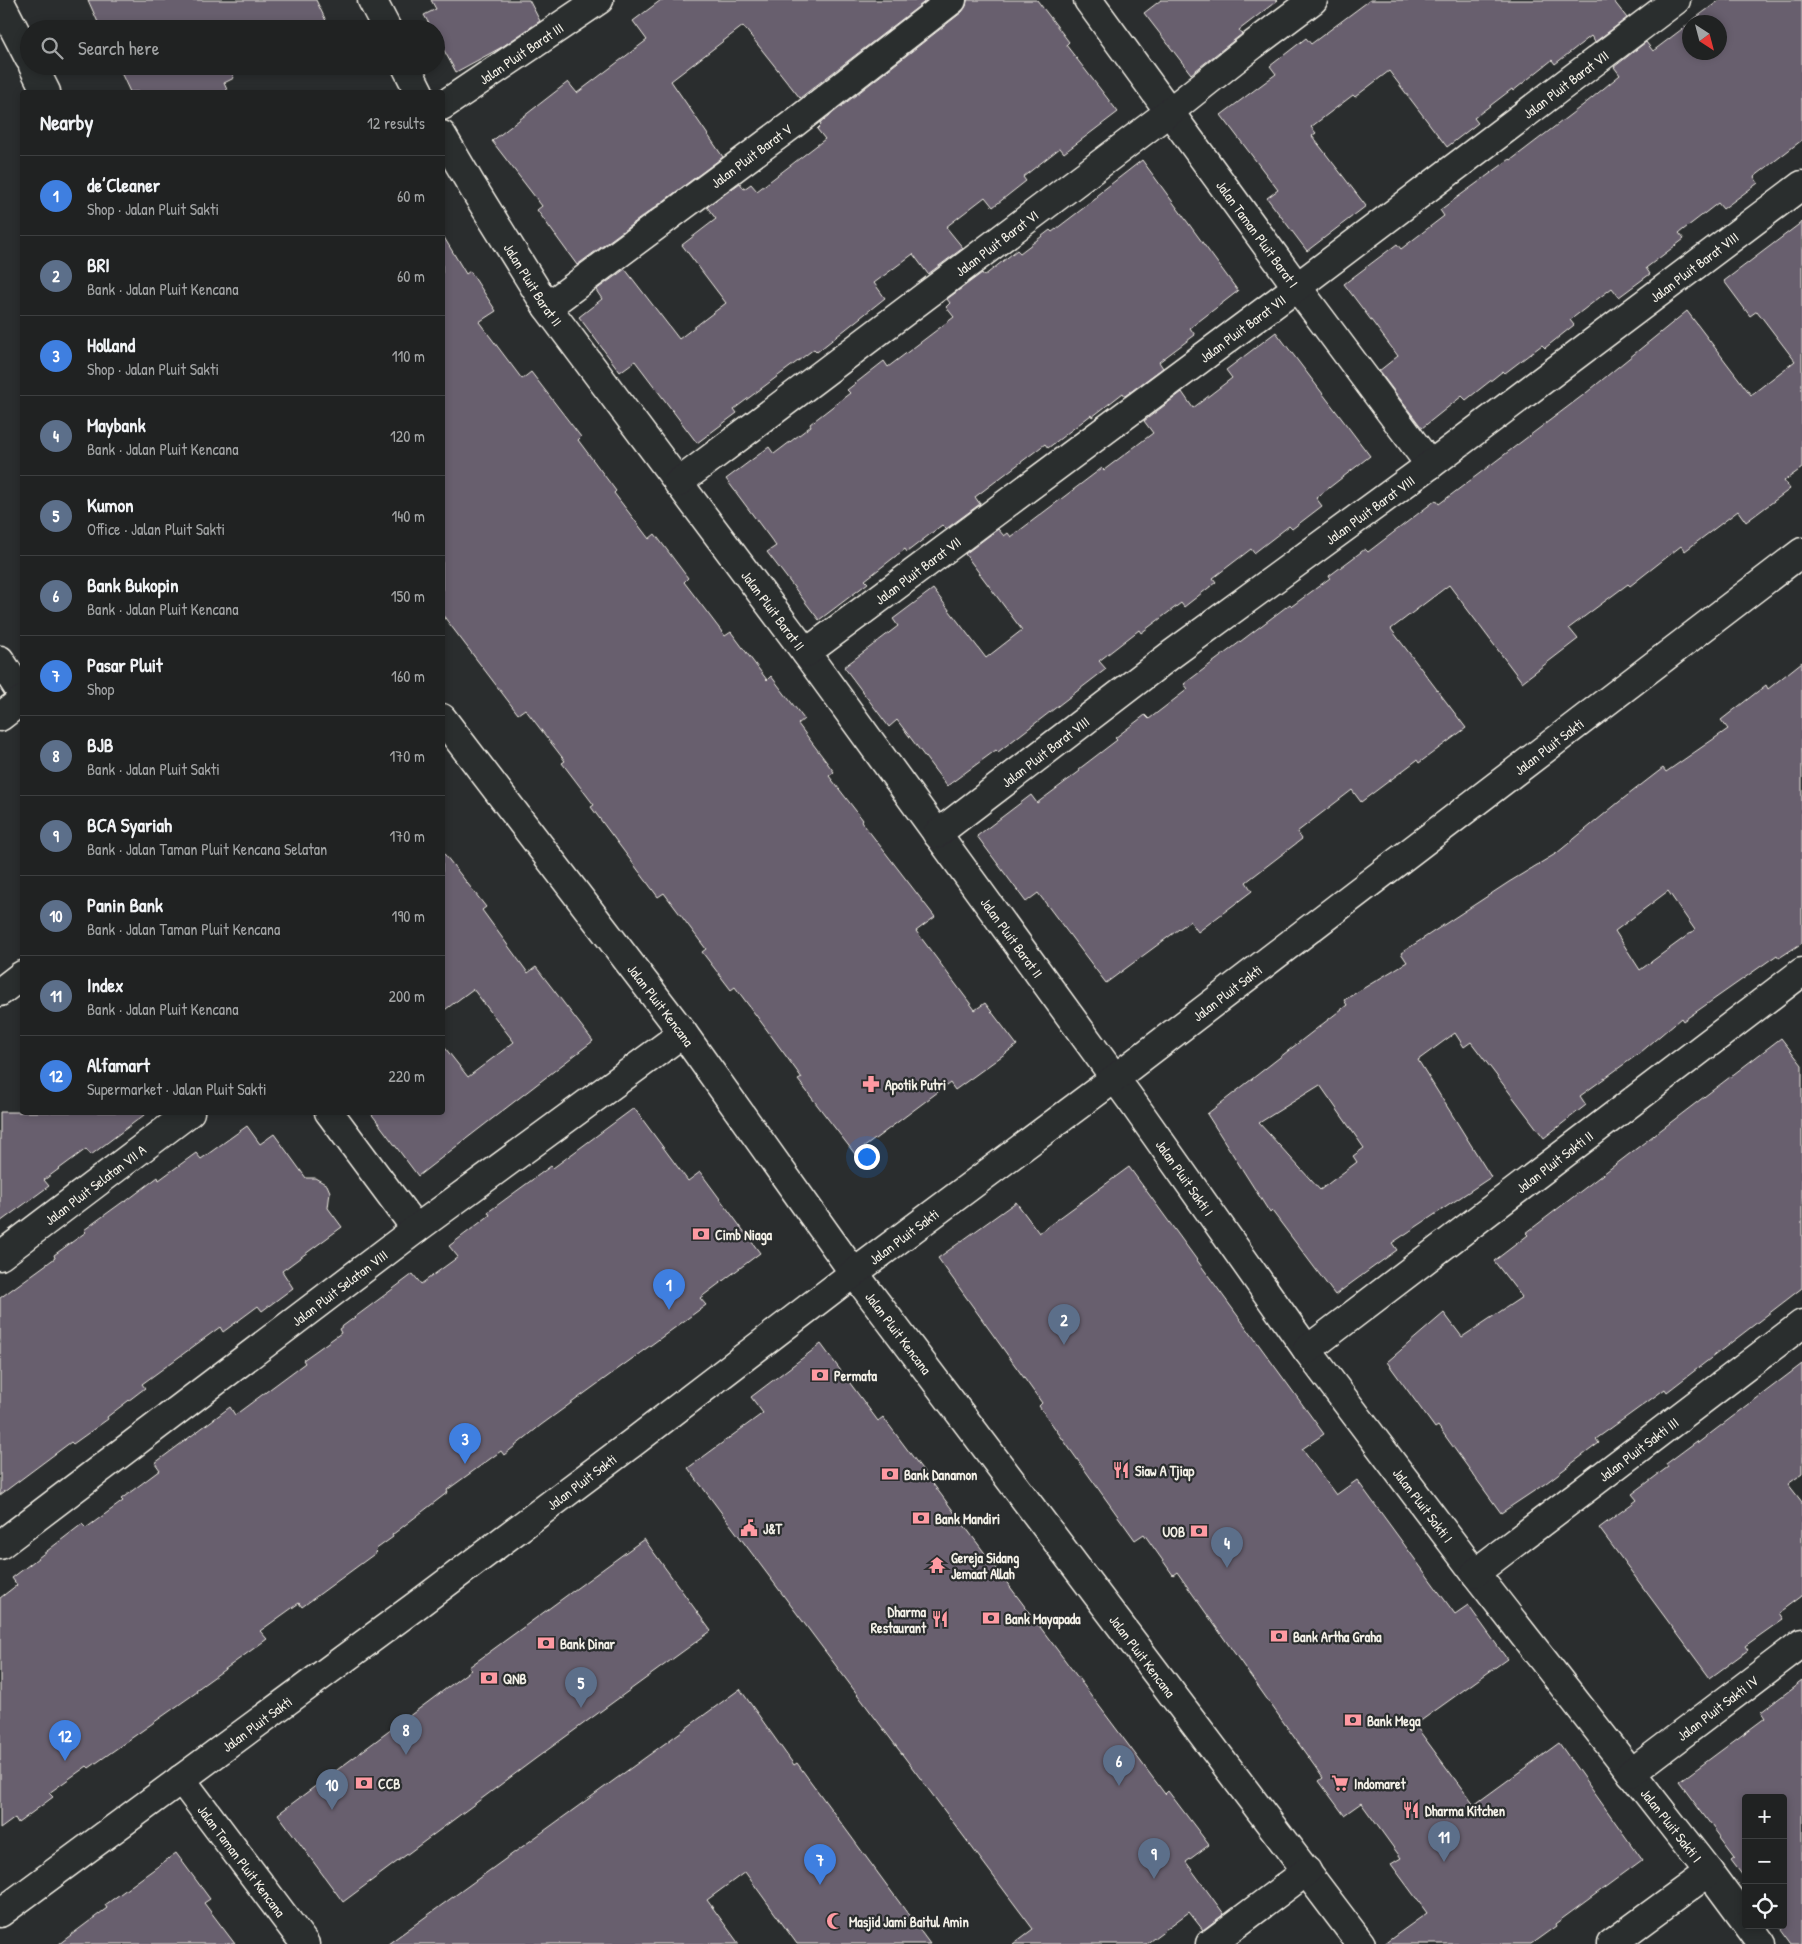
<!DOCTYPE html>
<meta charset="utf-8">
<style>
:root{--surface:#202222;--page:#2d2f2f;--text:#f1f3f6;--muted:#a2a4a5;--line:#3d3f40;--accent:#bca0f2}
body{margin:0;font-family:"Patrick Hand",sans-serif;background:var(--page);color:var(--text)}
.controls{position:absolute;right:15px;bottom:15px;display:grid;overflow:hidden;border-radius:5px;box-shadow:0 2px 8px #0003}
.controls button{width:45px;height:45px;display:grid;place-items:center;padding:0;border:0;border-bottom:1px solid var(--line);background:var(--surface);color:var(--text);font:25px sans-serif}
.compass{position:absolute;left:1682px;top:15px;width:45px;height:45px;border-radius:50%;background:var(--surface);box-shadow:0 2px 8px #0003;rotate:144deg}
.you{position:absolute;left:866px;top:1156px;width:18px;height:18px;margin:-12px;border:4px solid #fff;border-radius:50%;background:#1a73e8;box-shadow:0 0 0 8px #1a73e833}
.badge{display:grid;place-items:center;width:32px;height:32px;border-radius:50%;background:var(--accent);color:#fff;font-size:16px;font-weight:700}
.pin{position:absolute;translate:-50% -41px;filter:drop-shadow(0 1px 2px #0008)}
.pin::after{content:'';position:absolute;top:26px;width:18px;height:15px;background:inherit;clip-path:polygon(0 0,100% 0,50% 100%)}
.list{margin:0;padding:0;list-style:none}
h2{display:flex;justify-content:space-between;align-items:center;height:65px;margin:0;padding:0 20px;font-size:21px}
h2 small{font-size:16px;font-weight:400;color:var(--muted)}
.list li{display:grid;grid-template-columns:32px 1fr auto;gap:15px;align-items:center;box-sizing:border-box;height:80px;padding:0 20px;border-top:1px solid var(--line)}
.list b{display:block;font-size:19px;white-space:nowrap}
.list p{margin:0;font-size:16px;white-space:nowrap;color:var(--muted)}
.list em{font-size:16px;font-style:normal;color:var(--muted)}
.icon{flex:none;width:28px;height:28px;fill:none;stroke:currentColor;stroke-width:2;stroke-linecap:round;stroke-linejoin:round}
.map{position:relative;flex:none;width:1802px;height:1944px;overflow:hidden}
.search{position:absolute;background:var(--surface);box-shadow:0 2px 8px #0003;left:20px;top:20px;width:425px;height:55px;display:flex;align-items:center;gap:12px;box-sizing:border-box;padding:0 18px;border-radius:28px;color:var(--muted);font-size:19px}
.panel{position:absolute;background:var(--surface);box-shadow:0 2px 8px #0003;left:20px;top:90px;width:425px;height:1025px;border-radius:5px}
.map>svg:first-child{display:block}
</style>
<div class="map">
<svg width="1802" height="1944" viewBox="0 0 1802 1944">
<rect width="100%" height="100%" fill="#2a2d2e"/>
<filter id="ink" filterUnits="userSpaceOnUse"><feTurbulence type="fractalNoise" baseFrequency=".02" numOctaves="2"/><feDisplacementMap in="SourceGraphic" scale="10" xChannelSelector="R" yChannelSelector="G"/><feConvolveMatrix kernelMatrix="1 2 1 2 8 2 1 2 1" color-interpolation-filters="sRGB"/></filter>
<g filter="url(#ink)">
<path fill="#685e6e" stroke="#f4f1e8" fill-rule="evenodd" d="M88,0H316L330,29H101Z
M431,0H529L540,21L502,47L456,72L436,36V29H432L424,15L436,9Z
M661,0H927L800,98L743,26L671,81L723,157L577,265L537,210L542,206L492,141L568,82L577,93L647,40L633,21Z
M967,0H1037L1069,42L1066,45L1118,112L1064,153L1060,148L1023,177L1026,181L993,207L985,197L946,227L963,248L928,274L913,254L874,283L885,298L817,352L814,349L734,409L737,413L697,443L635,361L620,372L579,317L602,299L596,290L625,269L679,339L726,303L682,245L716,219L707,207L740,183L744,189L751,184L757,191L825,139L817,129L821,125L820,123L962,12L966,6Z
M1161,0H1278L1239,30L1242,34L1191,74L1144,13Z
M1370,0H1613L1627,18L1595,42L1591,36L1555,64L1552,60L1513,91L1512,89L1474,118L1478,123L1447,147L1389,71L1355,97L1353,95L1311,127L1316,133L1312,136L1366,206L1307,251L1267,198L1278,190L1221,115L1276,74L1270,66L1306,38L1311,44Z
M1720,0H1802V140L1754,177L1758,183L1723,209L1718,203L1679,233L1684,239L1646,268L1650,274L1619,297L1612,288L1570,320L1574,325L1545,348L1542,345L1505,373L1503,371L1466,400L1462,396L1422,428L1379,371L1398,356L1344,284L1397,244L1401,249L1444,216L1440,210L1510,159L1511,160L1587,102L1620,75L1614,67L1646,42L1653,51L1690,23V52H1720V22H1690Z
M118,66H229L234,78L224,83L228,92H130Z
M1142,160L1238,291L1190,328L1195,335L1159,362L1163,368L1125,396L1123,393L1092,417L1091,415L1048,448L1045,444L975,497L980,504L946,529L942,525L907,552L905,549L865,580L868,583L819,620L767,552L776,546L726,479L769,447L774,454L811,426L810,424L850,393L847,390L884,361L888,367L954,317L946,307L950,303L947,299L982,273L984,276L1017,250L1020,253L1050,230L1052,232L1098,197L1097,195Z
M1802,222V468L1784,481L1790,489L1746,522L1738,511L1685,551L1681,546L1630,586L1628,584L1569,628L1578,639L1522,682L1449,585L1391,629L1466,728L1419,763L1417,760L1361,802L1352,790L1297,832L1302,839L1246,882L1252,891L1198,932L1190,921L1106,983L1038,893L1026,902L977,836L1031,795L1037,803L1080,771L1079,769L1117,740L1115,738L1145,715L1149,719L1188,689L1184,684L1220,657L1290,604L1292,606L1330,578L1329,576L1365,549L1368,552L1436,500L1439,504L1586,393L1687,311L1751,395L1795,361L1757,311L1750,316L1724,281Z
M442,234L466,274L470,271L496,311L479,322L522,379L531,372L581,437L578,440L616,491L614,493L649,539L655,534L688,578L684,582L725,636L731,632L767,680L771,676L804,719L798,724L834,772L829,776L863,820L861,821L935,917L916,931L975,1010L985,1003L1017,1045L955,1090L950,1083L855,1154L798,1080L802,1078L767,1030L735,987L731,990L702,952L706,949L664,893L658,897L626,854L591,807L594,805L562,763L565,761L525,709L518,714L442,614Z
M1276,332L1370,456L1316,498L1322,506L1292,529L1289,526L1254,553L1251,549L1213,578L1216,582L1184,607L1181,603L1141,633L1139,630L1099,661L1106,669L998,752L996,750L947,786L897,720L889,727L844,667L898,626L893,619L933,589L986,658L1022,630L965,554L998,529L1004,536L1008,533L1011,537L1102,468L1104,470L1153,433L1144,421L1182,392L1193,408L1232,378L1226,370Z
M1802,662V943L1779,958L1777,955L1683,1021L1681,1018L1641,1052L1580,1096L1586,1105L1544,1138L1471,1042L1464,1047L1455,1033L1418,1060L1491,1177L1392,1243L1397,1250L1335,1295L1272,1211L1270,1213L1207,1114L1347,1005L1344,1000L1407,962L1401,953L1509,882L1557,853L1619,802L1663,768L1666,772L1728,729L1721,720L1766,685L1768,689ZM1668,891L1695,930L1640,970L1615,931ZM1320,1085L1364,1148L1353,1156L1357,1162L1320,1190L1259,1123Z
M442,851L486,907L482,910L528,973L536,967L593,1041L418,1176L370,1112H442V1044L468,1077L514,1042L473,989L442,1012Z
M1781,1038L1802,1065V1288L1667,1392L1665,1389L1596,1439L1599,1443L1546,1483L1501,1513L1438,1426L1435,1428L1387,1362L1444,1313L1462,1337L1522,1297L1494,1261L1528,1235L1526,1233Z
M634,1108L688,1181L700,1172L760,1253L700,1298L706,1305L541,1425L504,1455L501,1451L447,1490L448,1492L392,1535L393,1537L375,1550L377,1552L302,1607L299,1603L260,1631L267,1639L196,1690L197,1692L89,1768L87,1766L49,1793L53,1797L18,1823L15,1818L0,1829V1598L17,1585L12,1578L82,1524L86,1528L123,1501L121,1499L160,1470L155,1463L230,1407L235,1415L305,1363L303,1360L341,1333L339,1329L413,1274L421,1284L458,1257L449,1246L490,1215L488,1212L551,1166L553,1168Z
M0,1112H148L91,1155L86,1149L44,1180L49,1186L0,1222Z
M247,1126L260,1144L274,1134L306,1178H315L327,1185L330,1192L328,1208L342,1227L282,1271L293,1288L262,1311L258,1306L223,1332L220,1327L142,1384L145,1388L107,1417L108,1419L73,1444L71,1442L0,1495V1298L55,1258L54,1255L86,1232L84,1230L124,1201L125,1202L158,1177L159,1180L196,1153L201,1159Z
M1129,1167L1324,1434L1302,1449L1336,1495L1357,1480L1455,1614L1468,1605L1507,1659L1415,1725L1474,1805L1559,1743L1642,1860L1555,1924L1556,1926L1531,1944H1384L1427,1913L1391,1864L1401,1858L1361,1803L1344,1815L1319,1781L1323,1778L1177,1572L1173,1575L1144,1534L1135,1540L1039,1406L1042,1403L938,1258L1016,1202L1039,1233Z
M821,1344L878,1421L883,1417L1165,1794L1168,1791L1209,1845L1186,1862L1224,1914L1203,1930L1189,1912L1146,1944H1013L1033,1929L688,1468L763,1413L751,1397Z
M1802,1364V1474L1788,1484L1802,1502V1596L1779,1613L1783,1619L1745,1646L1748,1650L1710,1678L1599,1528L1637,1500L1632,1494L1668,1467L1666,1464L1697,1441L1698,1443Z
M644,1539L711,1631L535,1759L343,1902L278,1814L471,1670L469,1667Z
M1802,1681V1944H1793L1779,1925H1783V1798H1746V1880L1731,1860L1735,1857L1679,1782L1765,1718L1761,1712Z
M740,1689L794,1765L797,1763L930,1944H797L745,1872L707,1900L739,1944H388Z
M176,1853L210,1899L204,1903L235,1944H59L107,1908L105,1905Z"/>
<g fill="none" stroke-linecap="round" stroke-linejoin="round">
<g stroke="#f4f1e8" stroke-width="31">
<g id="minor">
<path d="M372,0L387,29"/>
<path id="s1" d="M1088,0L1297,287L1430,465"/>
<path d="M0,2L29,58"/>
<path d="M33,66L46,92"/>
<path d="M406,66L419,92"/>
<path id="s2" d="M442,106L599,0"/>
<path id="s3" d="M442,135L472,186L547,307L806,653L1133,1103L1307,1350L1475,1573L1709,1872L1746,1922"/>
<path id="s4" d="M547,307L793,124L952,0"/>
<path id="s5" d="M678,483L1169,112L1253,45L1313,0"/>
<path id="s6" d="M806,653L1297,287L1676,0"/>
<path d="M0,660L22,694"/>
<path d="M0,717L22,700"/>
<path id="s7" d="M442,718L683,1033L854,1273L1361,1944"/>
<path id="s8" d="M937,834L1172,654L1430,465L1802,185"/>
<path d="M0,992L22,975"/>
<path d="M329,1112L416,1229"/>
<path id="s9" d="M0,1256L190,1112"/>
<path id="s10" d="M1307,1350L1802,972"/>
<path id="s11" d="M0,1545L416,1229L683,1033"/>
<path id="s12" d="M1475,1573L1802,1324"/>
<path id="s13" d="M1631,1773L1802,1643"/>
<path id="s14" d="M181,1779L305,1944"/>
<path id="s15" d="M0,1913L417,1605L635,1441L854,1273L1115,1078L1802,552"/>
<path d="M1748,1925L1762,1944"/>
<path d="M1210,1944L1307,1871"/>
<path d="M1611,1944L1709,1872"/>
</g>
</g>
<use href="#minor" stroke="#2a2d2e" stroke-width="28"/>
</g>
</g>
<defs>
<g id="pharmacy-bare" transform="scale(1.35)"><path d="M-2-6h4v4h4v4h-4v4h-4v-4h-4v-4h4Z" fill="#ff9aa2" stroke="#2a2d2e" stroke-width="2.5" paint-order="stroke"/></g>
<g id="bank-bare" transform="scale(1.35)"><path d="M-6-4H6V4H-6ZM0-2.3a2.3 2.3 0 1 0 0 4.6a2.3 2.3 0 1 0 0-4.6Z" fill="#ff9aa2" stroke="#2a2d2e" stroke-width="2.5" paint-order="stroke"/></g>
<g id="restaurant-bare" transform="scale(1.35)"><path d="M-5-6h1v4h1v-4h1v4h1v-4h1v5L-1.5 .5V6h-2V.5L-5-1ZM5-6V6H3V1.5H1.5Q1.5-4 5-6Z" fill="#ff9aa2" stroke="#2a2d2e" stroke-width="2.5" paint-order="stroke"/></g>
<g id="civic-bare" transform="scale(1.35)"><path d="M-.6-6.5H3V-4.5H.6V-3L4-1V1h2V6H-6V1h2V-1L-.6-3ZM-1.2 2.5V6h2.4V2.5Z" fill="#ff9aa2" stroke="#2a2d2e" stroke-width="2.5" paint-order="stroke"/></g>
<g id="temple-bare" transform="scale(1.35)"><path d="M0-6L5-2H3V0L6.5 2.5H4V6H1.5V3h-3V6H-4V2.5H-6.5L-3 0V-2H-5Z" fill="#ff9aa2" stroke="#2a2d2e" stroke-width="2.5" paint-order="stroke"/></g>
<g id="supermarket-bare" transform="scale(1.35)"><path d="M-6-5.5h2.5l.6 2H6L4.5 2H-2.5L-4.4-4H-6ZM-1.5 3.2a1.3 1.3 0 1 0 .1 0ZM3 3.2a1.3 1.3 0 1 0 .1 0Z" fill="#ff9aa2" stroke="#2a2d2e" stroke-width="2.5" paint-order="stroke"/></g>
<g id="mosque-bare" transform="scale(1.35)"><path d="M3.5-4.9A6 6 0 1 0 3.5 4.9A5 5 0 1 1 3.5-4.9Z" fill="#ff9aa2" stroke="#2a2d2e" stroke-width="2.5" paint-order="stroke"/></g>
</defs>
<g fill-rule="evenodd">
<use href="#pharmacy-bare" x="871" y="1084"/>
<use href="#bank-bare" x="701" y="1234"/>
<use href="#bank-bare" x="820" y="1375"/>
<use href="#restaurant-bare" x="1121" y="1470"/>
<use href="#bank-bare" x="890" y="1474"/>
<use href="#bank-bare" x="921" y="1518"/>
<use href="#civic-bare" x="749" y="1528"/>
<use href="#bank-bare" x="1199" y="1531"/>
<use href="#temple-bare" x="937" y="1565"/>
<use href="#bank-bare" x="991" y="1618"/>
<use href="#restaurant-bare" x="940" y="1619"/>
<use href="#bank-bare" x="1279" y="1636"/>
<use href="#bank-bare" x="546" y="1643"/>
<use href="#bank-bare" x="489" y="1678"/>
<use href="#bank-bare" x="1353" y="1720"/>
<use href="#bank-bare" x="364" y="1783"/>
<use href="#supermarket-bare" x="1340" y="1783"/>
<use href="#restaurant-bare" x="1411" y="1810"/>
<use href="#mosque-bare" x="835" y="1921"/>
</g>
<g text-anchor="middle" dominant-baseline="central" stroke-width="4.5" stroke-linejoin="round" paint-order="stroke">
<g font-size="14" fill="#f4f1e8" stroke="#2a2d2e">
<text stroke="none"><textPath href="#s2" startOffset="95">Jalan Pluit Barat III</textPath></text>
<text stroke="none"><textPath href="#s6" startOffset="949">Jalan Pluit Barat VII</textPath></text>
<text stroke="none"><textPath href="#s4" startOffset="254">Jalan Pluit Barat V</textPath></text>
<text stroke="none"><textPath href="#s1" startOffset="289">Jalan Taman Pluit Barat I</textPath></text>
<text stroke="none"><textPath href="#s5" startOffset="399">Jalan Pluit Barat VI</textPath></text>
<text stroke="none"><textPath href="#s8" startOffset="946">Jalan Pluit Barat VIII</textPath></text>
<text stroke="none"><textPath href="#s3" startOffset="175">Jalan Pluit Barat II</textPath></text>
<text stroke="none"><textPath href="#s6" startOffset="544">Jalan Pluit Barat VII</textPath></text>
<text stroke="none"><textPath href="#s8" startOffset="541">Jalan Pluit Barat VIII</textPath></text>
<text stroke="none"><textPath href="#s6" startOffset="139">Jalan Pluit Barat VII</textPath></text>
<text stroke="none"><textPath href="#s3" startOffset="580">Jalan Pluit Barat II</textPath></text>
<text stroke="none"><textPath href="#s15" startOffset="1939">Jalan Pluit Sakti</textPath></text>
<text stroke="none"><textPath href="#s8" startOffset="136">Jalan Pluit Barat VIII</textPath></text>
<text stroke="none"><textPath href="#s3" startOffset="985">Jalan Pluit Barat II</textPath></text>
<text stroke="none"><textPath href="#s15" startOffset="1534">Jalan Pluit Sakti</textPath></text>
<text stroke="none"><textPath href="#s7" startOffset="361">Jalan Pluit Kencana</textPath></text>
<text stroke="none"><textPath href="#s10" startOffset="311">Jalan Pluit Sakti II</textPath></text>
<text stroke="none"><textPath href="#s3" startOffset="1281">Jalan Pluit Sakti I</textPath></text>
<text stroke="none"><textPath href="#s9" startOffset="119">Jalan Pluit Selatan VII A</textPath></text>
<text stroke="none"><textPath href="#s15" startOffset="1129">Jalan Pluit Sakti</textPath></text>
<text stroke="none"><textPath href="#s11" startOffset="426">Jalan Pluit Selatan VIII</textPath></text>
<text stroke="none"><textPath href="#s7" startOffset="766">Jalan Pluit Kencana</textPath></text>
<text stroke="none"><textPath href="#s12" startOffset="205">Jalan Pluit Sakti III</textPath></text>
<text stroke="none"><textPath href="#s15" startOffset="724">Jalan Pluit Sakti</textPath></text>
<text stroke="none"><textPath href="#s3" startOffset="1686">Jalan Pluit Sakti I</textPath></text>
<text stroke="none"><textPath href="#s7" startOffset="1171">Jalan Pluit Kencana</textPath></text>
<text stroke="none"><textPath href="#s13" startOffset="108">Jalan Pluit Sakti IV</textPath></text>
<text stroke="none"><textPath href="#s15" startOffset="319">Jalan Pluit Sakti</textPath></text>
<text stroke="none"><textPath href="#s3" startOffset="2091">Jalan Pluit Sakti I</textPath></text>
<text stroke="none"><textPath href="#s14" startOffset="102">Jalan Taman Pluit Kencana</textPath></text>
</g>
<g font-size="14" font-weight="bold" fill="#f4f1e8" stroke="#2a2d2e" text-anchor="start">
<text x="885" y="1084">Apotik Putri</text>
<text x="715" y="1234">Cimb Niaga</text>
<text x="834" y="1375">Permata</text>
<text x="1135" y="1470">Siaw A Tjiap</text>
<text x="904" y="1474">Bank Danamon</text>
<text x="935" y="1518">Bank Mandiri</text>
<text x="763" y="1528">J&amp;T</text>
<text x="1185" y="1531" text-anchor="end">UOB</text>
<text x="951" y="1557">Gereja Sidang<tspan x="951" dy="16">Jemaat Allah</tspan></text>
<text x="926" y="1611" text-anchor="end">Dharma<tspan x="926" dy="16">Restaurant</tspan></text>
<text x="1005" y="1618">Bank Mayapada</text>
<text x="1293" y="1636">Bank Artha Graha</text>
<text x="560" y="1643">Bank Dinar</text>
<text x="503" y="1678">QNB</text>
<text x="1367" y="1720">Bank Mega</text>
<text x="378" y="1783">CCB</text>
<text x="1354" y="1783">Indomaret</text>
<text x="1425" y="1810">Dharma Kitchen</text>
<text x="849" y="1921">Masjid Jami Baitul Amin</text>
</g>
</g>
</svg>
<div class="controls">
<button>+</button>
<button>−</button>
<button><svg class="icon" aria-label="locate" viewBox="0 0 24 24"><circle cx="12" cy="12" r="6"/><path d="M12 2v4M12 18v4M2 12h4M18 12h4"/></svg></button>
</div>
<svg class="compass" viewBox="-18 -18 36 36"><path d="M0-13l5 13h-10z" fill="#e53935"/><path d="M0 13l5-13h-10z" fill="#a2a4a5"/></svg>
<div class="you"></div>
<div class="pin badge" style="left:669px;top:1310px;background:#3f7fe0">1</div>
<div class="pin badge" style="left:1064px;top:1345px;background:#5c6f8a">2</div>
<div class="pin badge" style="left:465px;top:1464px;background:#3f7fe0">3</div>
<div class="pin badge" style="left:1227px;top:1568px;background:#5c6f8a">4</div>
<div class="pin badge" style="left:581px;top:1708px;background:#5c6f8a">5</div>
<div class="pin badge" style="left:1119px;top:1786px;background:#5c6f8a">6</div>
<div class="pin badge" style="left:820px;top:1885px;background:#3f7fe0">7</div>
<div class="pin badge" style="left:406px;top:1755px;background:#5c6f8a">8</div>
<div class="pin badge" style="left:1154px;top:1879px;background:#5c6f8a">9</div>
<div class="pin badge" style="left:332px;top:1810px;background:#5c6f8a">10</div>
<div class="pin badge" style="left:1444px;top:1862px;background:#5c6f8a">11</div>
<div class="pin badge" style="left:65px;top:1761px;background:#3f7fe0">12</div>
<div class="search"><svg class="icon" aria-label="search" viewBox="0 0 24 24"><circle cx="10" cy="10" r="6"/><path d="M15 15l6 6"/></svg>Search here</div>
<section class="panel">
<h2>Nearby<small>12 results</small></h2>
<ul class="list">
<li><span class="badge" style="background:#3f7fe0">1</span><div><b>de’Cleaner</b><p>Shop · Jalan Pluit Sakti</p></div><em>60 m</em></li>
<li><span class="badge" style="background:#5c6f8a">2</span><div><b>BRI</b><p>Bank · Jalan Pluit Kencana</p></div><em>60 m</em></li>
<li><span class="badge" style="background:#3f7fe0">3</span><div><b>Holland</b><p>Shop · Jalan Pluit Sakti</p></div><em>110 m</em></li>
<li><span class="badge" style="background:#5c6f8a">4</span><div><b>Maybank</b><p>Bank · Jalan Pluit Kencana</p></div><em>120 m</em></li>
<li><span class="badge" style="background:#5c6f8a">5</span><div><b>Kumon</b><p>Office · Jalan Pluit Sakti</p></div><em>140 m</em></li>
<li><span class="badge" style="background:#5c6f8a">6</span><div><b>Bank Bukopin</b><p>Bank · Jalan Pluit Kencana</p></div><em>150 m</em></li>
<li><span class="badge" style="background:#3f7fe0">7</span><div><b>Pasar Pluit</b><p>Shop</p></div><em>160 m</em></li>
<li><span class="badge" style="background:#5c6f8a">8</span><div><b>BJB</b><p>Bank · Jalan Pluit Sakti</p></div><em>170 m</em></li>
<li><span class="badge" style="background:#5c6f8a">9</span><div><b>BCA Syariah</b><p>Bank · Jalan Taman Pluit Kencana Selatan</p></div><em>170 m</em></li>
<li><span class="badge" style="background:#5c6f8a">10</span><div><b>Panin Bank</b><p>Bank · Jalan Taman Pluit Kencana</p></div><em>190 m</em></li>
<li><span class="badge" style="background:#5c6f8a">11</span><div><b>Index</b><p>Bank · Jalan Pluit Kencana</p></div><em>200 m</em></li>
<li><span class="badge" style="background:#3f7fe0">12</span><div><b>Alfamart</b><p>Supermarket · Jalan Pluit Sakti</p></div><em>220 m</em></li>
</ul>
</section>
</div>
